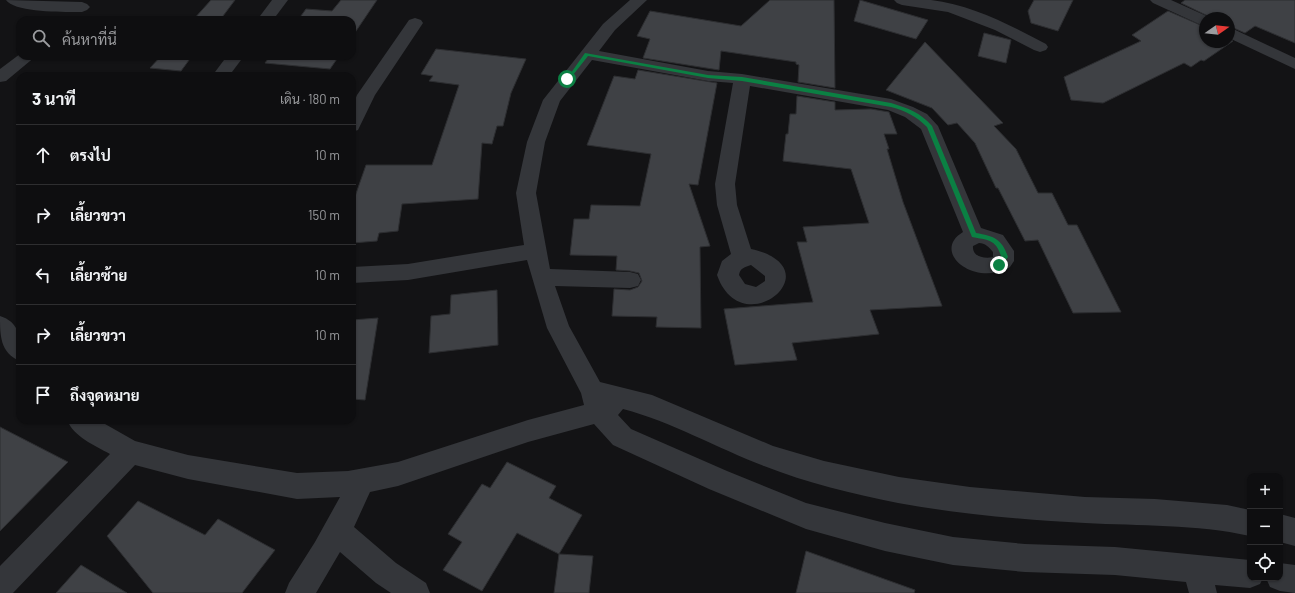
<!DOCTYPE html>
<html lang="th">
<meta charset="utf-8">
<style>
:root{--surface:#0e0e10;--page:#1c1c1e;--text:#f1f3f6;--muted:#9b9c9f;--line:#2e2e30}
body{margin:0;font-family:Barlow,Sarabun,sans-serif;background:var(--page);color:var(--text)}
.controls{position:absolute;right:12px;bottom:12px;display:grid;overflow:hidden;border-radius:8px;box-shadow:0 1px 3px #0004}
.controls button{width:36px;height:36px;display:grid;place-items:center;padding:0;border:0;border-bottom:1px solid var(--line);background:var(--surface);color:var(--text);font:20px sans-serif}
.compass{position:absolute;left:1199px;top:12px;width:36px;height:36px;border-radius:50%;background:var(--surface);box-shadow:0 1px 3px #0004;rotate:76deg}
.stop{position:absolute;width:12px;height:12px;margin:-9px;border:3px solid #0b8043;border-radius:50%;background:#fff}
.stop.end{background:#0b8043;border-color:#fff;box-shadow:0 1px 4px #0008}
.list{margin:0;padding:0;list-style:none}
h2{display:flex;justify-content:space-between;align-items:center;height:52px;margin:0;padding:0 16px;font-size:17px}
h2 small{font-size:13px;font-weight:400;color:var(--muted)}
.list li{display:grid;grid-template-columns:26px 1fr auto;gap:12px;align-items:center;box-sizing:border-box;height:60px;padding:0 16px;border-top:1px solid var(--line)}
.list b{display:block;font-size:15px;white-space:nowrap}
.list em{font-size:13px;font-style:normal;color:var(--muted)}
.icon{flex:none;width:22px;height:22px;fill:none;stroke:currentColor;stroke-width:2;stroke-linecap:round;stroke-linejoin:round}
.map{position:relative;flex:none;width:1295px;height:593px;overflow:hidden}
.search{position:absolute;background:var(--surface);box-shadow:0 1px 3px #0004;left:16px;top:16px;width:340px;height:44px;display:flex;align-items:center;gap:10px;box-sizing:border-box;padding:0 14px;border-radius:12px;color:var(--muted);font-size:15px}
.panel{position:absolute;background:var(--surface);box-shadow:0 1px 3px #0004;left:16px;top:72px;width:340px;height:352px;border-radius:12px}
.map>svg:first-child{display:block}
</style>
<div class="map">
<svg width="1295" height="593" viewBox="0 0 1295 593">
<rect width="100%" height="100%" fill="#131315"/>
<path fill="#3f4145" stroke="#2d2e31" d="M211,0H235L220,20H193Z
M341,0H377L352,37V20H298L306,9L332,11Z
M770,0H834L835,88L798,82L799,65L796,64V62L721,51L719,70L643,58L650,39L637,36L650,11L741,26Z
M860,0L928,20L916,39L854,21Z
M1034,0H1073L1058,31L1031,23L1028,11Z
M1185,0H1295V43L1255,26L1245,33L1229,26V18H1212L1181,3Z
M1168,11L1205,27V42H1229V40L1233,41L1204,61L1201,60L1191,67L1184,63L1103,103L1071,100L1064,77L1141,41L1132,35Z
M984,33L1011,40L1006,63L978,56Z
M925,42L1003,123L994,126L1016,149L1038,193H1052L1068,225H1077L1121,312L1073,313L1038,240L1025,241L998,188H996L975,143L957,123L948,125L932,108L886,90Z
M436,49L526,59L511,93L503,126H497L492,144L482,143L478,199L402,204L398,231L379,233L377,241L352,243V205L366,165H432L459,85L429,81L433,76L421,74Z
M161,56H192L181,71L150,68Z
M270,56H339L330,69L265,63Z
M638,70L717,83L698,185L689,184L710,246L700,247L701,328L656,327L657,317L612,316L614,289L630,290L638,287L642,281L639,273L630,271L616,270L617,256L570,255L574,219H589L591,205L640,206L651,154L587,145L614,76L635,79Z
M797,96L835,102V110L871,109L889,112L897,134H884L889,149H887L903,202L942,306L870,310L879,334L792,343L797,360L735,365L724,309L813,302L797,242H807L803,227L869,223L851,169L783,161L786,134H788L790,114H796Z
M497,290L498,345L429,353L431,316L450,314L451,295Z
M378,318L365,400L352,399V320Z
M0,427L68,462L0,531Z
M507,462L556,486L549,498L582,515L559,554L517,533L482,591L443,570L462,542L448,534L482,484L490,488Z
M138,501L205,535L218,519L275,550L242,593H153L107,536Z
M806,551L915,590L914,593H796Z
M559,554L593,556L589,593H554Z
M81,565L127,593H56Z"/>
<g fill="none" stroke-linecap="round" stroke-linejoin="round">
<path fill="#34363a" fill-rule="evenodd" d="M6,0L82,2L87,4L90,7L87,10L82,12C67,12 15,13 6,0Z
M272,0H288L273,20H257Z
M630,0H647L615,30L599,51L708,71L742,74L891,99L913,107L927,114L938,126L981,228L1003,235L1014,251V261L1010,267C975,288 930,252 963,232L921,129L905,117L888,110L750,86L735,184L737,205L751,249C836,268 742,346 717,275L722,261L731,254L717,205L715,184L733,83L708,81L592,60L560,101L545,142L536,193L550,269L630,272L638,274L641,280L638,286L630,288L555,286L569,326L600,382L652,395L773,446L824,461L899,477L970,487L1085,497L1155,499L1227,505L1250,510V536C1196,524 1140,526 1085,523C1023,520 959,514 898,503C853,494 807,483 764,466C717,448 672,422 623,409L618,415L631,429L727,471L806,503L885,523L953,537L1025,544L1115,547L1250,560V578H1263L1260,584L1250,588L1215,585L1217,593H1189L1186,582L1115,575L1025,572L953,565L885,551L806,529L709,489L613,445L594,424L528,442L398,486L370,492L354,527L396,563L426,583L430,593H391L376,583L340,552L316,593H285L289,583L315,542L340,497L297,499L188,479L135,465L13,593H0V566L110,454C94,445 74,437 67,420H98L135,441L188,455L297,473L348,471L398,462L528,420L584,405L581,393L547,328L527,260L408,280L352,283V267L408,264L524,245L516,193L527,142L543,100L603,24ZM979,243C985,243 989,247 993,252V257C985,259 972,257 973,246ZM751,265L765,276V281L756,287L745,284L739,275C740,268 745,267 751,265Z
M894,0C907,0 919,0 931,0C972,5 1010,25 1046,44L1048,47L1046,50L1040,52L1034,50L995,30L948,12L902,5L897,3Z
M1150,0H1171L1211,18H1205V26L1199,24L1153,3Z
M415,18L421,20L423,23L375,95L358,130L352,132V107L357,95L409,20Z
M1229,27L1295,58V69L1229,38Z
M20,54V56H36L6,81L0,82V69Z
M227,56H244L229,76H212Z
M0,316C22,323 20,341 20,361C0,353 0,335 0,316Z
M1280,514L1295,518V546L1280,542Z
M1280,563L1295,565V593L1280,591L1270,587L1266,578H1280Z"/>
</g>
<path fill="#0b8043" d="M585,53L708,75L742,77L891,103C908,108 921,113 932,126L976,233C994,236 1002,239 1008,257L1001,267H996L995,265L1001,256C996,239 987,240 972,237L927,127C916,116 906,111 891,107L742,81L708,78L588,56L569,80H566Z"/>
</svg>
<div class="controls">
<button>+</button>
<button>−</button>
<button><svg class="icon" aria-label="locate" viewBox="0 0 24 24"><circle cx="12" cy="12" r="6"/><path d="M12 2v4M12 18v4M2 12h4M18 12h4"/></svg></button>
</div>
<svg class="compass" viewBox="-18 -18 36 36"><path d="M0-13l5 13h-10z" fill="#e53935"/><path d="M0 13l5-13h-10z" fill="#9b9c9f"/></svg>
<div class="stop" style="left:567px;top:79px"></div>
<div class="stop end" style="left:999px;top:265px"></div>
<div class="search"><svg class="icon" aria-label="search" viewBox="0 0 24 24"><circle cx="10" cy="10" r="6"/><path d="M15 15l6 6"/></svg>ค้นหาที่นี่</div>
<section class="panel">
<h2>3 นาที<small>เดิน · 180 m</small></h2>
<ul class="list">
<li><svg class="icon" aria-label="ahead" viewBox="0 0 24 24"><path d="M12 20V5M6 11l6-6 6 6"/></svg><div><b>ตรงไป</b></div><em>10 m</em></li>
<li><svg class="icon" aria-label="right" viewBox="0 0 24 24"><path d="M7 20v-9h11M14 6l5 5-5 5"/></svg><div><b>เลี้ยวขวา</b></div><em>150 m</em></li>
<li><svg class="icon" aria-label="left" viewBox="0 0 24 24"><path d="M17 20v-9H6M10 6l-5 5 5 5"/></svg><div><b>เลี้ยวซ้าย</b></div><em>10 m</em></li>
<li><svg class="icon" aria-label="right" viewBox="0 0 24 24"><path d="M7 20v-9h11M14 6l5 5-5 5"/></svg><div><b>เลี้ยวขวา</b></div><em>10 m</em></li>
<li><svg class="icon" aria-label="arrive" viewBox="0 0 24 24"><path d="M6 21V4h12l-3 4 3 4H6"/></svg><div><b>ถึงจุดหมาย</b></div></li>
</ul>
</section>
</div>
